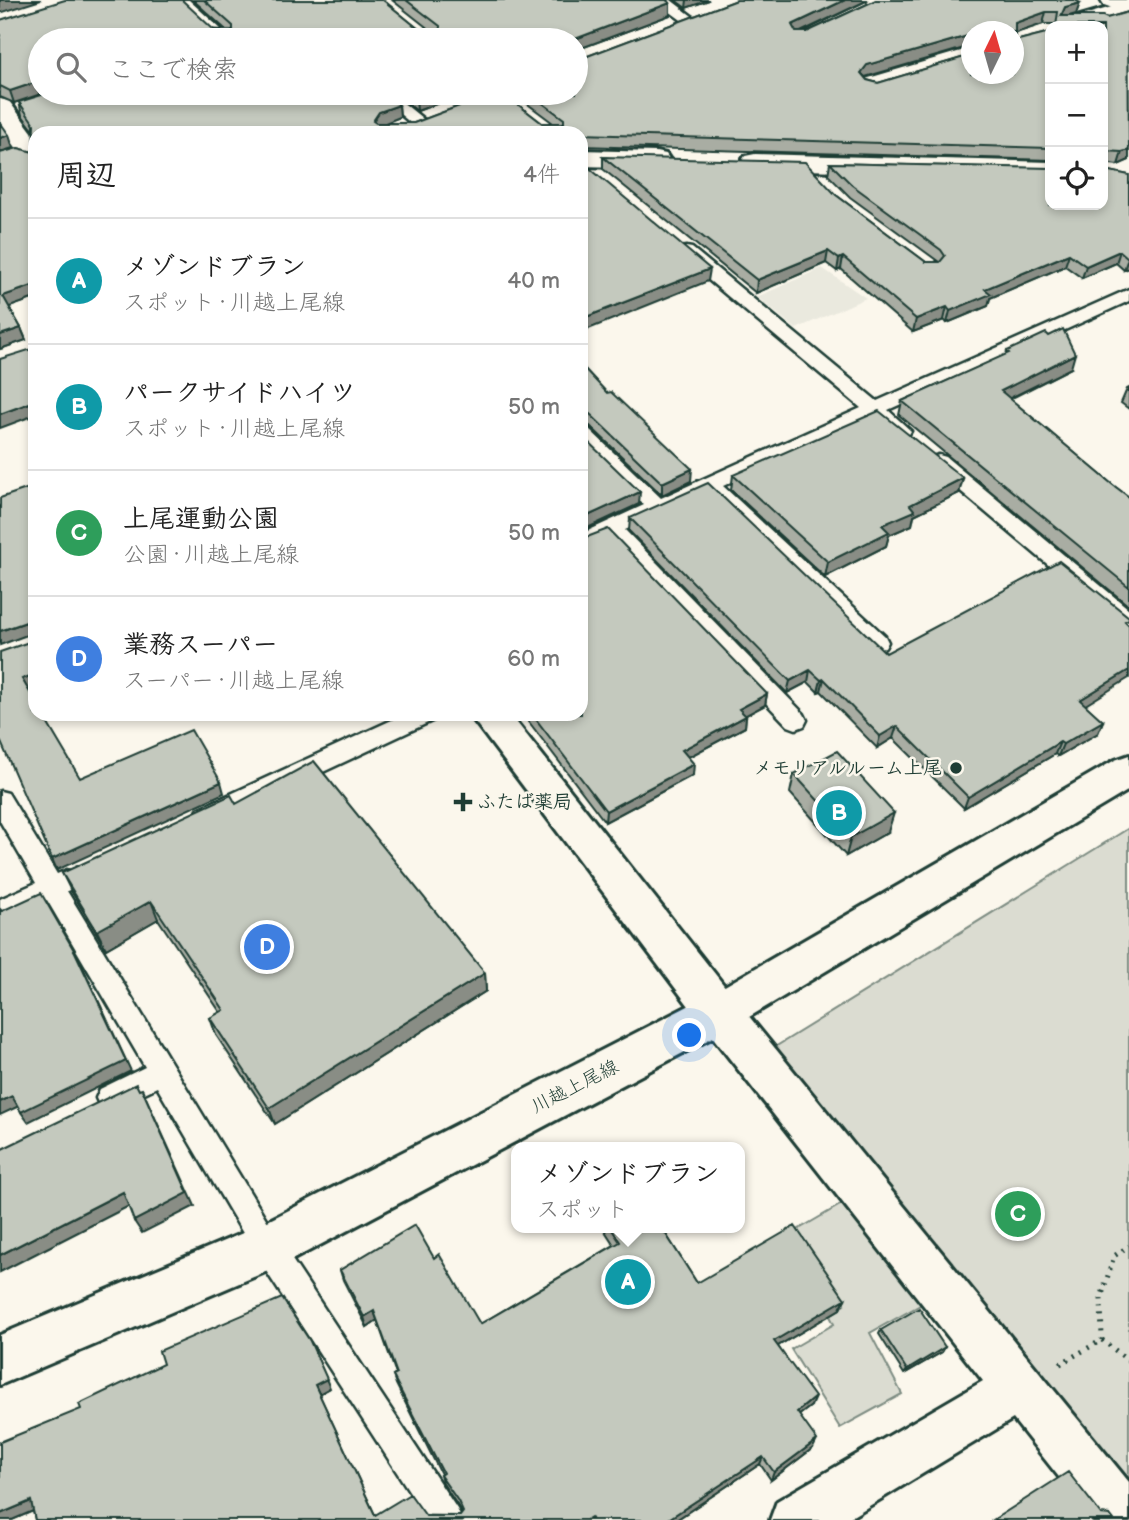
<!DOCTYPE html>
<html lang="ja">
<meta charset="utf-8">
<style>
:root{--surface:#fff;--page:#f2f2f2;--text:#222;--muted:#767676;--line:#e0e0e0;--accent:#db2777}
body{margin:0;font-family:"Balsamiq Sans","Klee One",sans-serif;background:var(--page);color:var(--text)}
.controls{position:absolute;right:21px;top:21px;display:grid;overflow:hidden;border-radius:14px;box-shadow:0 4px 10px #0003}
.controls button{width:63px;height:63px;display:grid;place-items:center;padding:0;border:0;border-bottom:2px solid var(--line);background:var(--surface);color:var(--text);font:35px sans-serif}
.compass{position:absolute;left:961px;top:21px;width:63px;height:63px;border-radius:50%;background:var(--surface);box-shadow:0 4px 10px #0003;rotate:5deg}
.you{position:absolute;left:690px;top:1036px;width:24px;height:24px;margin:-18px;border:5px solid #fff;border-radius:50%;background:#1a73e8;box-shadow:0 0 0 10px #1a73e833}
.badge{display:grid;place-items:center;width:46px;height:46px;border-radius:50%;background:var(--accent);color:#fff;font-size:23px;font-weight:700}
.pin{position:absolute;translate:-50% -50%;border:4px solid #fff;box-shadow:0 2px 7px #0006}
.popup{position:absolute;left:511px;top:1142px;width:234px;height:91px;box-sizing:border-box;display:grid;place-content:center;border-radius:14px;background:var(--surface);filter:drop-shadow(0 2px 5px #0005);font-size:23px;white-space:nowrap;color:var(--muted)}
.popup b{font-size:26px;color:var(--text)}
.popup::after{content:'';position:absolute;left:50%;top:100%;margin-left:-14px;border:14px solid transparent;border-top-color:var(--surface)}
.list{margin:0;padding:0;list-style:none}
h2{display:flex;justify-content:space-between;align-items:center;height:91px;margin:0;padding:0 28px;font-size:30px}
h2 small{font-size:23px;font-weight:400;color:var(--muted)}
.list li{display:grid;grid-template-columns:46px 1fr auto;gap:21px;align-items:center;box-sizing:border-box;height:126px;padding:0 28px;border-top:2px solid var(--line)}
.list b{display:block;font-size:26px;white-space:nowrap}
.list p{margin:0;font-size:23px;white-space:nowrap;color:var(--muted)}
.list em{font-size:23px;font-style:normal;color:var(--muted)}
.icon{flex:none;width:38px;height:38px;fill:none;stroke:currentColor;stroke-width:2;stroke-linecap:round;stroke-linejoin:round}
.map{position:relative;flex:none;width:1129px;height:1520px;overflow:hidden}
.search{position:absolute;background:var(--surface);box-shadow:0 4px 10px #0003;left:28px;top:28px;width:560px;height:77px;display:flex;align-items:center;gap:18px;box-sizing:border-box;padding:0 24px;border-radius:38px;color:var(--muted);font-size:26px}
.panel{position:absolute;background:var(--surface);box-shadow:0 4px 10px #0003;left:28px;top:126px;width:560px;height:595px;border-radius:21px}
.map>svg:first-child{display:block}
</style>
<div class="map">
<svg width="1129" height="1520" viewBox="0 0 1129 1520">
<rect width="100%" height="100%" fill="#fbf7ec"/>
<filter id="ink" filterUnits="userSpaceOnUse"><feTurbulence type="fractalNoise" baseFrequency=".0143" numOctaves="2"/><feDisplacementMap in="SourceGraphic" scale="14" xChannelSelector="R" yChannelSelector="G"/><feConvolveMatrix kernelMatrix="1 2 1 2 8 2 1 2 1" color-interpolation-filters="sRGB"/></filter>
<g filter="url(#ink)">
<path fill="#eae9de" d="M822,268L866,298L796,329L757,297Z"/>
<path fill="#dbdcd1" stroke="#7d8c82" stroke-width="2" d="M1129,828V1495L775,1047Z
M847,1201L922,1304L870,1333L902,1394L840,1428L791,1349L834,1324L829,1314L844,1304L794,1232Z"/>
<g fill="none" stroke-linecap="round" stroke-linejoin="round">
<g stroke="#1f3d34" stroke-width="5">
<path id="service" d="M174,0H189L233,40H218Z
M654,0H671L696,19L689,23L684,22Z
M375,93H391L427,122L425,125H413Z
M686,247L692,248L877,401L1129,289V301L888,410L911,431L908,436H894L873,417L723,486L885,636L888,642L885,648L877,650L869,648L707,493L625,530L804,714L807,720L804,726L796,729L788,726L608,538L581,549V534L644,505L581,444V427L588,428L661,498L861,408L680,256L677,252L680,248Z
M939,455L946,457L1129,609V629L1122,627L932,467L929,462L932,457Z
M405,714H437L434,720L214,823L206,826L198,823L194,816L198,809Z
M0,791L8,793L57,874L67,870L76,873L79,880L76,887L67,891L277,1237L457,1509L462,1520H428L257,1257L157,1087L109,1110L100,1107L96,1098L100,1089L145,1067L47,900L0,920V899L36,883L0,821Z"/>
</g>
<g stroke="#1f3d34" stroke-width="6">
<path id="minor" d="M1129,2V17L1097,26H1060L1063,21Z
M0,99L9,101L35,136V162L25,160L0,125Z
M581,150L656,152L666,154L670,160L666,166L656,168L581,166Z
M755,154L1050,162V178L745,168L741,162L745,156Z
M469,714H510L734,998L1129,1482V1520H1093L1013,1419L846,1520H770L777,1501L983,1381L704,1026Z"/>
</g>
<g stroke="#1f3d34" stroke-width="6">
<path id="primary" d="M1129,755V790L734,1026L284,1264L0,1385V1335L250,1230L704,998L1115,760Z"/>
</g>
<g stroke="#1f3d34" stroke-width="6">
<path id="trunk" d="M1101,0H1129V14L1104,5Z"/>
</g>
<path stroke="#1f3d34" stroke-width="5" stroke-dasharray="2 6" stroke-linecap="butt" d="M1102,1340L1129,1361
M1060,1364L1102,1340L1101,1298L1114,1256L1129,1246"/>
<use href="#service" fill="#fbf7ec" fill-rule="evenodd"/>
<use href="#minor" fill="#fbf7ec" fill-rule="evenodd"/>
<use href="#primary" fill="#fbf7ec" fill-rule="evenodd"/>
<use href="#trunk" fill="#fbf7ec" fill-rule="evenodd"/>
</g>
<path fill="#a9ada3" stroke="#1f3d34" stroke-width="2" fill-rule="evenodd" d="M193,0H383L420,30H430L392,0H666L670,3V15L576,50L40,40V93H44L14,103L0,97V20L226,30Z
M675,0H709L686,8Z
M737,0H868L802,32H807L876,0H1075L1080,3L1076,14L1071,16H1103L1107,18L1128,12L1129,160L1118,165L1103,163V26H1055V24H1043L1015,33V41L1050,32V160L581,146V133H35V298L9,307L21,328L26,340L0,349V153L18,148L33,152L34,131L22,115L19,102L48,93H384L399,105L400,117L383,123H414L494,93H503L542,123H553L513,93H576V60H577ZM971,32H1013V74H971V55L878,83L867,80L865,78L971,47Z
M395,93H466L417,111Z
M603,157L836,195L926,262H939L850,197L828,175L830,163L1105,170L1129,175V268L1124,270L1116,263L1082,278L1065,266L990,298L988,306L947,323L944,320L913,332L841,269L837,271L826,263L756,293L603,169Z
M1007,351L1071,368L1010,399L1113,485L1129,497V606L899,415L902,401L1006,355Z
M581,365L607,393L691,481L662,495L590,426L581,425Z
M1129,388V409L1121,403L1127,389Z
M733,475L963,478L959,493L914,515L912,525L889,535L886,546L825,577L731,490Z
M630,518L886,653L1128,624L1085,705L1103,721L1098,733L1058,756L1055,754L964,808L893,738L877,748L821,691L818,692L808,682L787,693L629,531Z
M767,694L765,705L746,715L745,727L688,757L693,775L605,822L529,722V714H581Z
M794,774L888,832L846,856L790,793Z
M236,804L485,973L486,991L275,1124L216,1035L210,1018L220,1012L158,919L106,949L71,891L62,873Z
M603,1228H662L697,1283L845,1299L840,1309L778,1346L811,1406L799,1415L813,1448L771,1480L760,1464L676,1520H35L33,1511L12,1520H0L330,1388L319,1394L375,1515L460,1516L462,1513L459,1508L442,1482L440,1475L441,1474L396,1384L393,1376L396,1374L377,1320L367,1327L343,1280L340,1270L434,1258L480,1324L614,1245Z
M881,1330L945,1347L942,1352L904,1374L879,1334Z"/>
<path fill="#898d85" stroke="#1f3d34" stroke-width="2" d="M0,0H41L0,13Z
M687,0H709L686,8Z
M845,0H868L790,37L792,25Z
M670,3V15L576,50L575,39Z
M1080,3L1076,14L1062,18L1061,16L1065,7Z
M1046,12L1043,24L1013,34L1015,23Z
M971,35V46L865,77L861,73L867,65Z
M40,81V93H44L14,103L10,91Z
M432,93H466L417,111L416,99Z
M399,105L400,117L380,125L374,133L373,121L379,112Z
M9,135L13,148L0,152V138Z
M1129,150V160L1118,165L1122,152Z
M828,251L826,263L756,293L757,280Z
M1120,251L1116,263L1082,278L1086,266Z
M1069,254L1065,266L990,298L988,306L947,323L950,311L985,289Z
M843,257L841,269L837,271L839,259Z
M1129,257V268L1124,270L1128,258Z
M710,269L708,281L581,332V319Z
M35,285V298L7,308L3,296Z
M947,307L944,320L913,332L916,319Z
M21,328L26,340L0,349V335Z
M1075,354L1071,368L996,405L1001,391Z
M35,401V415L0,428V414Z
M692,469L691,481L662,495V483Z
M963,478L959,493L914,515L912,525L889,535L886,546L825,577L828,562L910,505Z
M640,492L639,504L581,531V519Z
M32,620L35,632L0,645V631Z
M810,670L808,682L787,693L790,681Z
M1129,670V678L1074,712L1080,700Z
M35,674V688L27,691L22,679Z
M824,679L821,691L818,692L821,680Z
M767,694L765,705L737,720L739,709Z
M746,716L745,727L681,761L682,750Z
M1103,721L1098,733L1058,756L1063,744Z
M897,726L893,738L877,748L880,736Z
M1060,742L1055,754L964,808L968,797Z
M694,764L693,775L605,822L606,811Z
M221,782L224,793L57,870L52,859Z
M894,813L888,832L846,856L851,837Z
M151,901L158,919L106,949L97,931Z
M81,963L131,1071L28,1122L21,1112Z
M485,973L486,991L275,1124L269,1108Z
M142,1089L195,1206L142,1233L134,1221Z
M12,1096L19,1106L0,1115V1102Z
M123,1192L131,1205L0,1272V1255Z
M845,1299L840,1309L771,1350L774,1341Z
M374,1311L377,1320L367,1327L364,1317Z
M310,1341L330,1388L319,1394L315,1385Z
M945,1347L942,1352L904,1374L907,1370Z
M815,1397L811,1406L793,1420L797,1412Z
M817,1440L813,1448L771,1480L774,1472Z
M763,1457L760,1464L676,1520H667Z
M31,1501L40,1508L12,1520H0V1514Z"/>
<path fill="#c4c9be" stroke="#1f3d34" stroke-width="2" fill-rule="evenodd" d="M65,0H182L214,30H233V26L204,0H383L420,30H440V26L406,0H666L670,3L575,39V40H40V81L10,91L0,86V20Z
M737,0H845L792,25L796,32H807L876,0H1075L1080,3L1065,7L1061,16H1103L1107,18L1128,12L1129,150L1122,152L1105,151L1103,158V26H1056L1058,12H1046L1015,23V41L1050,32V148L581,134V133H35V285L3,296L21,328L0,335V153L18,148L33,152L34,124L19,102L48,93H384L399,105L379,112L373,121L376,123H414L494,93H503L542,123H564V119L529,93H576V60H577ZM971,32H1013V74H971V55L878,83L867,80L861,73L867,65L971,35Z
M409,93H432L416,99Z
M0,122L9,135L0,138Z
M603,157L805,162L836,195L926,262H940L945,256L941,250L852,185L830,163L1050,168V205H1103V163L1105,170L1129,175V257L1128,258L1120,251L1086,266L1069,254L985,289L991,294L950,311L947,307L916,319L843,257L839,259L828,251L757,280Z
M581,161L710,269L581,319Z
M1063,329L1075,354L1001,391L1113,485L1129,497V587L902,401L1009,353L1007,351L1046,333L1049,336Z
M35,348V401L0,414V359Z
M581,365L607,393L611,392L692,469L662,483L590,414L581,413Z
M879,411L963,478L910,505L915,511L882,525L889,532L828,562L733,475Z
M581,435L640,492L581,519Z
M708,483L886,653L1059,561L1129,617V619L1125,621L1129,625V670L1080,700L1103,721L1063,744L1060,742L968,797L897,726L880,736L824,679L821,680L810,670L790,681L630,518Z
M35,486V674L22,679L35,701V714H42L80,778L191,730L221,782L52,859L0,740V652L32,641V620L0,631V498Z
M608,529L767,694L739,709L746,716L682,750L694,764L606,811L532,714H581V539H582Z
M837,751L894,813L851,837L794,774Z
M314,761L485,973L269,1108L210,1018L224,1010L151,901L97,931L62,873L231,795L236,804Z
M41,893L75,952L126,1061L21,1112L12,1096L0,1102V909L2,911Z
M136,1084L139,1090L142,1089L188,1193L134,1221L123,1192L0,1255V1150Z
M415,1225L434,1258L439,1254L480,1324L620,1242L611,1228H662L697,1283L795,1226L845,1299L774,1341L815,1397L797,1412L817,1440L774,1472L763,1457L667,1520H593L591,1517L586,1520H35L31,1501L0,1514V1442L81,1409L79,1404L163,1364L159,1351L282,1298L310,1341L327,1379L315,1385L375,1515L410,1494L426,1516H460L463,1512L458,1501L440,1475L443,1473L393,1376L397,1374L374,1311L364,1317L340,1270Z
M919,1308L945,1347L907,1370L881,1330Z
M1068,1472L1101,1514L1110,1515L1114,1520H993Z"/>
</g>
<g fill="#1f3d34" stroke="#fbf7ec" stroke-width="2.5">
<circle cx="956" cy="768" r="7"/>
<path d="M459.5 791.5h7v7h7v7h-7v7h-7v-7h-7v-7h7z"/>
</g>
<g text-anchor="middle" dominant-baseline="central" stroke-width="5" stroke-linejoin="round" paint-order="stroke">
<g font-size="19" font-weight="bold" fill="#1f3d34" stroke="#fbf7ec" text-anchor="end">
<text x="942" y="768">メモリアルルーム上尾</text>
<text x="477" y="802" text-anchor="start">ふたば薬局</text>
</g>
<g font-size="19" fill="#1f3d34" stroke="#fbf7ec">
<text transform="translate(575 1087) rotate(-27)">川越上尾線</text>
</g>
</g>
</svg>
<div class="controls">
<button>+</button>
<button>−</button>
<button><svg class="icon" aria-label="locate" viewBox="0 0 24 24"><circle cx="12" cy="12" r="6"/><path d="M12 2v4M12 18v4M2 12h4M18 12h4"/></svg></button>
</div>
<svg class="compass" viewBox="-18 -18 36 36"><path d="M0-13l5 13h-10z" fill="#e53935"/><path d="M0 13l5-13h-10z" fill="#767676"/></svg>
<div class="you"></div>
<div class="pin badge" style="left:628px;top:1282px;background:#0f9aa8">A</div>
<div class="popup"><b>メゾンドブラン</b>スポット</div>
<div class="pin badge" style="left:839px;top:813px;background:#0f9aa8">B</div>
<div class="pin badge" style="left:1018px;top:1214px;background:#2e9e5b">C</div>
<div class="pin badge" style="left:267px;top:947px;background:#3f7fe0">D</div>
<div class="search"><svg class="icon" aria-label="search" viewBox="0 0 24 24"><circle cx="10" cy="10" r="6"/><path d="M15 15l6 6"/></svg>ここで検索</div>
<section class="panel">
<h2>周辺<small>4件</small></h2>
<ul class="list">
<li><span class="badge" style="background:#0f9aa8">A</span><div><b>メゾンドブラン</b><p>スポット · 川越上尾線</p></div><em>40 m</em></li>
<li><span class="badge" style="background:#0f9aa8">B</span><div><b>パークサイドハイツ</b><p>スポット · 川越上尾線</p></div><em>50 m</em></li>
<li><span class="badge" style="background:#2e9e5b">C</span><div><b>上尾運動公園</b><p>公園 · 川越上尾線</p></div><em>50 m</em></li>
<li><span class="badge" style="background:#3f7fe0">D</span><div><b>業務スーパー</b><p>スーパー · 川越上尾線</p></div><em>60 m</em></li>
</ul>
</section>
</div>
